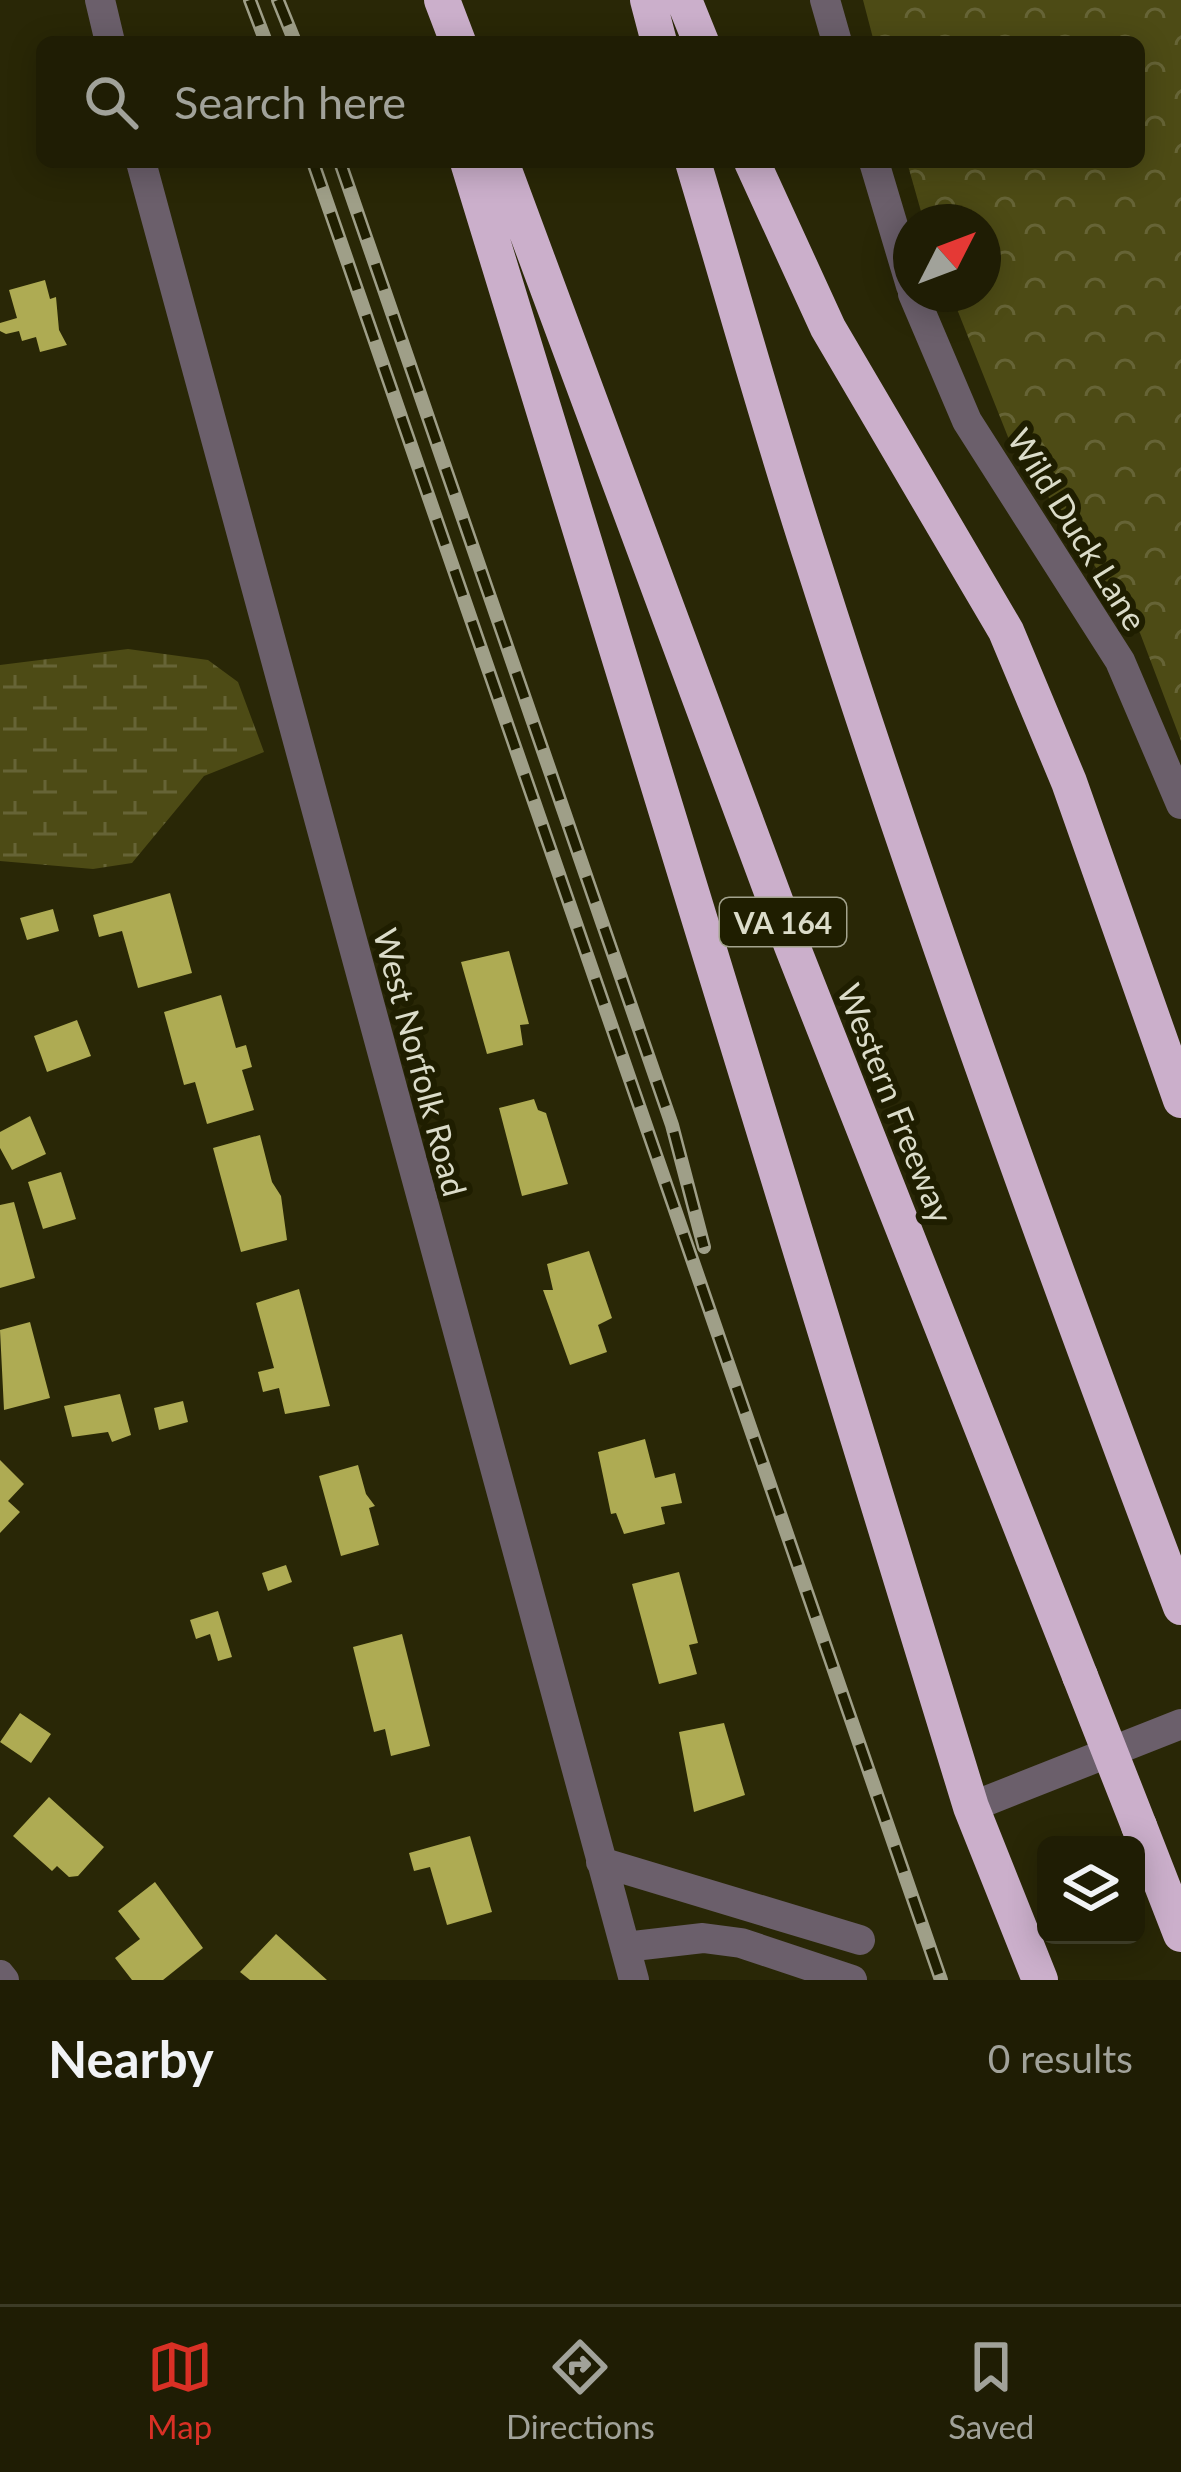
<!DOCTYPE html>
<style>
:root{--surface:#1f1d04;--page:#27260e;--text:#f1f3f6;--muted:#a1a29a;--line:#3c3b26;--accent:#d93025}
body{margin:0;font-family:Lato,sans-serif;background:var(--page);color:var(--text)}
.controls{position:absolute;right:36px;bottom:36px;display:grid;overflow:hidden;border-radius:18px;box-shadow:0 6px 30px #0003}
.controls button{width:108px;height:108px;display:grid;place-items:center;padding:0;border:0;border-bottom:3px solid var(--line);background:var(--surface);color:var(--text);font:60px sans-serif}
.compass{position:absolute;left:893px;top:204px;width:108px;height:108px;border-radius:50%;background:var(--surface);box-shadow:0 6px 30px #0003;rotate:48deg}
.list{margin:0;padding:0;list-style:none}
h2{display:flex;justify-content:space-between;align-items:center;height:156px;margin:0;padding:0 48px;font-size:51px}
h2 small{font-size:39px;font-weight:400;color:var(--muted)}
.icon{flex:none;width:66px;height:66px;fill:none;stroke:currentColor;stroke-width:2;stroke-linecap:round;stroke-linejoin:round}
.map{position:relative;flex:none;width:1181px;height:1980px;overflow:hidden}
.search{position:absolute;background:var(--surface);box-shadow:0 6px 30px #0003;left:36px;right:36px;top:36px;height:132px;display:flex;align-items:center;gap:30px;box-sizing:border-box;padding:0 42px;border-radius:18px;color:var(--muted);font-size:45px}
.sheet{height:324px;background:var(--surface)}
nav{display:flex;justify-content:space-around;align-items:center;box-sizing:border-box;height:168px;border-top:3px solid var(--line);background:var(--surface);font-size:33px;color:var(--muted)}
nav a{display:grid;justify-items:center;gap:6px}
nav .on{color:var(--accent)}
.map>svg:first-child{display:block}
</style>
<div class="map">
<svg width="1181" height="1980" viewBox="0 0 1181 1980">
<defs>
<pattern id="forest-crowns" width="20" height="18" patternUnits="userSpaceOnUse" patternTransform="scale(3)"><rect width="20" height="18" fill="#4d4b15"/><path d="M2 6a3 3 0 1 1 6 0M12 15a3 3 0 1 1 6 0" fill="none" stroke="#666436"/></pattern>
<pattern id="wetland-marsh" width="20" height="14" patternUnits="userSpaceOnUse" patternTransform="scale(3)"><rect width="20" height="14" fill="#4d4b15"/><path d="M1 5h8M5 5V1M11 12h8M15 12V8" fill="none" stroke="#666436"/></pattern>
</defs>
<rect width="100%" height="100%" fill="#292706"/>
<path fill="url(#forest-crowns)" d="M863,0H1181V741L1140,633L1008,437L951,294H983V222H924L907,162H1139V42H874Z"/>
<path fill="url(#wetland-marsh)" d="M128,649L208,660L238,682L264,752L204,776L132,863L93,869L0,861V665Z"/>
<path fill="#aeab53" d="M45,280L50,299L56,297L59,330L67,345L40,352L36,337L22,341L19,331L6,334L0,331V323L17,318L9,290Z
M170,893L192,973L138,988L122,931L99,937L93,915Z
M53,909L59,931L27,940L20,918Z
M509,951L529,1024L520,1025L523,1045L487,1054L461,962Z
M221,995L236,1048L246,1045L252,1067L242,1070L254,1110L207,1124L195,1082L184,1085L164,1012Z
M77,1020L91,1056L47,1072L34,1036Z
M534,1099L538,1110L546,1113L568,1184L522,1196L499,1108Z
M30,1116L46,1154L12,1170L0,1148V1132Z
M260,1135L272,1182L281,1196L287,1240L241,1252L213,1148Z
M61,1172L76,1219L43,1229L28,1182Z
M14,1202L35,1278L0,1288V1205Z
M589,1251L612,1318L598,1325L607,1352L570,1365L543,1290H553L547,1264Z
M299,1289L330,1406L285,1414L279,1388L263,1392L258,1372L274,1368L256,1303Z
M30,1322L50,1398L4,1410L0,1330Z
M120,1394L131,1435L112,1442L108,1432L72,1437L64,1406Z
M183,1401L188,1422L159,1430L154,1408Z
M645,1439L655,1478L675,1473L682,1503L661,1507L665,1524L624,1534L616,1513L611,1514L598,1452Z
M0,1460L24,1484L8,1501L20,1512L0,1533Z
M358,1465L366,1494L375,1506L369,1508L379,1545L341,1556L319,1476Z
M286,1565L292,1582L268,1591L262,1573Z
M679,1572L698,1643L689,1645L697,1674L659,1684L632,1584Z
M218,1611L232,1657L218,1661L210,1634L196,1639L190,1620Z
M402,1634L430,1746L391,1756L385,1729L374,1732L353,1647Z
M20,1713L51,1734L31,1763L0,1742Z
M724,1723L745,1795L694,1812L679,1732Z
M49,1797L104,1847L78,1876L69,1877L57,1866L52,1871L13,1836Z
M470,1836L492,1912L447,1925L430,1867L414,1871L409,1853Z
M155,1882L203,1948L163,1980H132L115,1958L140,1939L118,1911Z
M276,1934L327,1980H250L240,1972Z"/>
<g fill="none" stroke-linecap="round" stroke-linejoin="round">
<path stroke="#6b5f6b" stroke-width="30" d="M100,0L110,42
M825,0L837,42
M141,162L634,1980
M874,162L911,286
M913,294L967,421L1120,661L1181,804
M971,1807L1181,1724
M601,1862L860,1940
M625,1947L703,1938L741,1943L852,1980
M0,1975L4,1980"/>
<path stroke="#cbafcb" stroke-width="36" d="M442,0L458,42
M648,0L659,42
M684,0L701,42
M468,162L971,1807L1040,1980
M501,162L792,946L1080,1676
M693,162C733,295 770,430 813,562C925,915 1051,1262 1181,1607
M752,162L828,328L1006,631L1069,782L1181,1100
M1139,1826L1181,1934"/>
<g stroke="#9f9f88" stroke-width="14">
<path id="rail" d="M250,0L266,42
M278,0L295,42
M313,162L941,1980
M340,162L672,1125L704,1247"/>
</g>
<use href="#rail" stroke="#1f1e00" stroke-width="9" stroke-dasharray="27" stroke-linecap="butt"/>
<path stroke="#cbafcb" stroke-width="36" d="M1080,1676L1139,1826"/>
</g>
<g text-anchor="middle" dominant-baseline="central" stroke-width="12" stroke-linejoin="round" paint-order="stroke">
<rect fill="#1f1e00" stroke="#a3a38d" stroke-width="3" x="720" y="898" width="126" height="48" rx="9"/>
<g font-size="30" font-weight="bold" fill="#dbdcc9">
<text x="783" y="922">VA 164</text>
</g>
<g font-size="33" fill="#dbdcc9" stroke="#1f1e00">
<text transform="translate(1078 529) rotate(58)">Wild Duck Lane</text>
<text transform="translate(421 1062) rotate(75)">West Norfolk Road</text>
<text transform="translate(896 1103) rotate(68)">Western Freeway</text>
</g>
</g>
</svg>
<div class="controls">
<button><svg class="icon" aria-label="layers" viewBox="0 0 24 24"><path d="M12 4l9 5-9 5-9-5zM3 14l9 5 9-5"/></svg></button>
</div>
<svg class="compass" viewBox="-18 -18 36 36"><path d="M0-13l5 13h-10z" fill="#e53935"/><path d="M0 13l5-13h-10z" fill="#a1a29a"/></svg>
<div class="search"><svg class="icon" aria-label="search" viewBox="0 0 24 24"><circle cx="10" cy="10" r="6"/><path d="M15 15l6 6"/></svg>Search here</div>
</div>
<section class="sheet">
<h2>Nearby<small>0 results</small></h2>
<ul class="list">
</ul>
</section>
<nav>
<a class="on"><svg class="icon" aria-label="map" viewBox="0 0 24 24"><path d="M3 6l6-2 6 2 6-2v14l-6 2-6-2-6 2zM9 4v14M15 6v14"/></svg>Map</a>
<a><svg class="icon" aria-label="directions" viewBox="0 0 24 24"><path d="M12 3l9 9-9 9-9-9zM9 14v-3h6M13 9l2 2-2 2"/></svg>Directions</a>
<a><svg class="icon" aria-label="saved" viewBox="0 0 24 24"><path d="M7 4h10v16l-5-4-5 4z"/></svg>Saved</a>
</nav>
